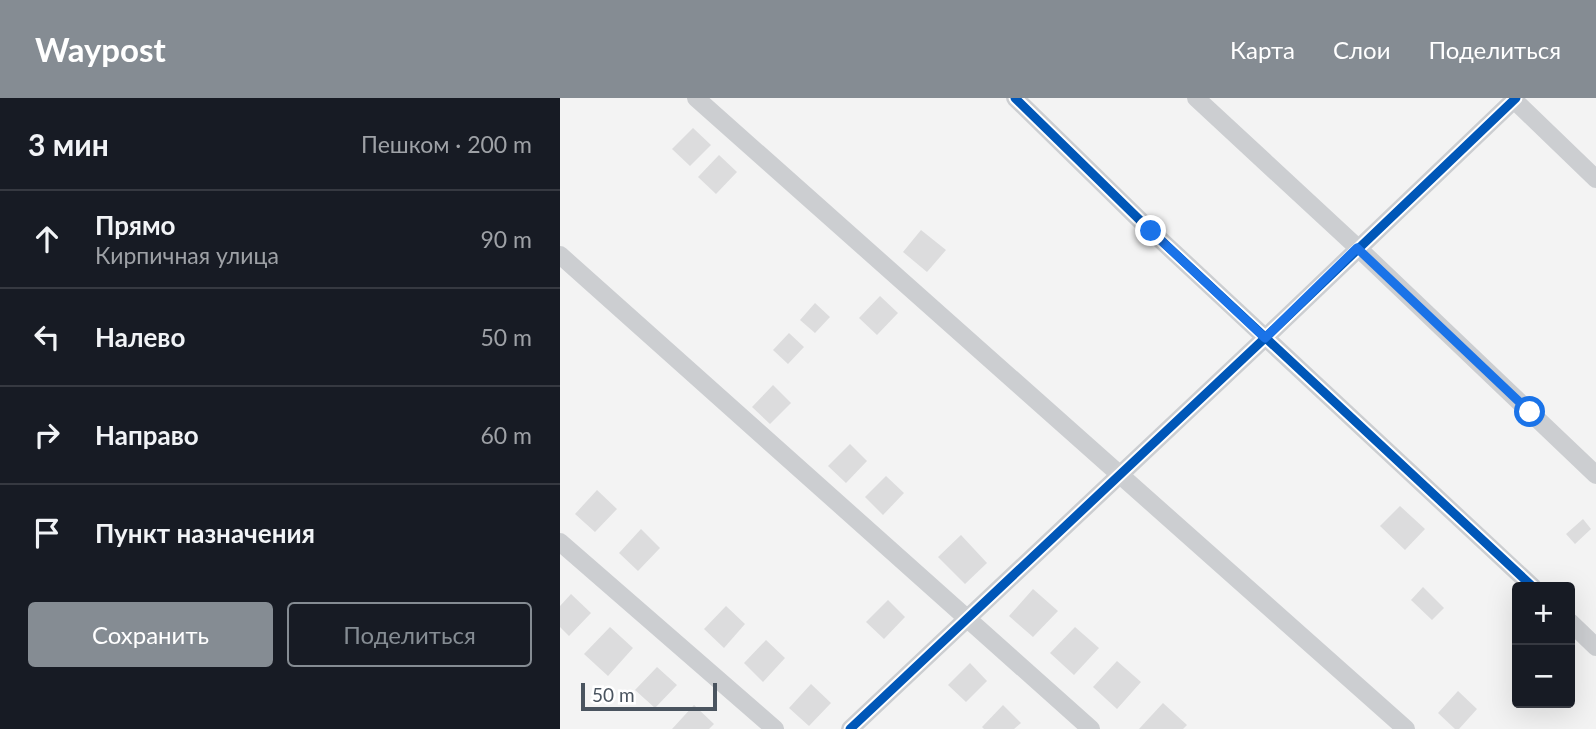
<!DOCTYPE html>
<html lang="ru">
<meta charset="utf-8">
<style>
:root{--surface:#171b24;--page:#20242c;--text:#f1f3f6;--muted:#9ea1a6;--line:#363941;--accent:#858c93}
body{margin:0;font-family:Lato,sans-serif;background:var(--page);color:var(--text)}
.controls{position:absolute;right:21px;bottom:21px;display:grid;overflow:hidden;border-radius:7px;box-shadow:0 7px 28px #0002}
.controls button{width:63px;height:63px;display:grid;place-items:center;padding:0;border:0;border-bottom:2px solid var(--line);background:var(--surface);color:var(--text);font:35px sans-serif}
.scale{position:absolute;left:21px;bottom:18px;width:136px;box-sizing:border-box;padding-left:7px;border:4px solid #4a545f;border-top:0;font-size:19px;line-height:24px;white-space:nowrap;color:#4a545f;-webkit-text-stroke:5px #fff;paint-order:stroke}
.stop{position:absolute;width:21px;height:21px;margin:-16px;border:5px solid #1a73e8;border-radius:50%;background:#fff}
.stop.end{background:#1a73e8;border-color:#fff;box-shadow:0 2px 7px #0008}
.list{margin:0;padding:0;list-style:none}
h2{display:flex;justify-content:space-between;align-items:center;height:91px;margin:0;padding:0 28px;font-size:30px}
h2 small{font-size:23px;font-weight:400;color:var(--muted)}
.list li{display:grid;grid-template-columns:46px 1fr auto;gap:21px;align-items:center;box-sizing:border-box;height:98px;padding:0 28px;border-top:2px solid var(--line)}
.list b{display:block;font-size:26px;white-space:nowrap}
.list p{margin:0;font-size:23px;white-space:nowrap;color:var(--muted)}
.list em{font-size:23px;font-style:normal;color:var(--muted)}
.actions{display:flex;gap:14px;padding:21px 28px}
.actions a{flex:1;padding:16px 0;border:2px solid var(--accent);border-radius:7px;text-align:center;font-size:24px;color:var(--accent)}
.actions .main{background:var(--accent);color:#fff}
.icon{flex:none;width:38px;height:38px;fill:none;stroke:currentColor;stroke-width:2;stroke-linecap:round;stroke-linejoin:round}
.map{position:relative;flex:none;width:1036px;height:631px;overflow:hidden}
header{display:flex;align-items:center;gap:42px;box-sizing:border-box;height:98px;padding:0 35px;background:var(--accent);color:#fff}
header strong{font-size:33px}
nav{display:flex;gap:38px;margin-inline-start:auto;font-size:24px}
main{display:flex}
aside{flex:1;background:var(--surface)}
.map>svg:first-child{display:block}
</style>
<header>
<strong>Waypost</strong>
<nav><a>Карта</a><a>Слои</a><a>Поделиться</a></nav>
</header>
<main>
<aside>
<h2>3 мин<small>Пешком · 200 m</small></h2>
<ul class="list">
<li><svg class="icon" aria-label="ahead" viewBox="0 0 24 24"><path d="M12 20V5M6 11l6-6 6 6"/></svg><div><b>Прямо</b><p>Кирпичная улица</p></div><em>90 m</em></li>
<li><svg class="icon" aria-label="left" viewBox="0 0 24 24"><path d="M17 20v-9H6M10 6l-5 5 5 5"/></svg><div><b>Налево</b></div><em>50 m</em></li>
<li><svg class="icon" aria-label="right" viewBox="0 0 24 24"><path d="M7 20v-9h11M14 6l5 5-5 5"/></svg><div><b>Направо</b></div><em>60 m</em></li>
<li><svg class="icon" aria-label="arrive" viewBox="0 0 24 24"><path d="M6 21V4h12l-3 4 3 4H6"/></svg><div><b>Пункт назначения</b></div></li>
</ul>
<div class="actions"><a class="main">Сохранить</a><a>Поделиться</a></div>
</aside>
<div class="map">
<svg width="1036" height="631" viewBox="0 0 1036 631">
<rect width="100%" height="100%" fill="#f3f3f3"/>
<path fill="#dcdcdd" d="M133,30L151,47L130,68L112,51Z
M159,57L177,74L156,96L138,79Z
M361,132L386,152L367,174L343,154Z
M320,198L338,215L317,237L299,220Z
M255,205L270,219L255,235L240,222Z
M229,235L244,249L228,266L213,252Z
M213,287L231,305L210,326L192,309Z
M290,346L307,363L286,385L268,368Z
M326,378L344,395L323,417L305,399Z
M37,392L57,411L35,434L15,416Z
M840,408L865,431L845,452L820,428Z
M1023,421L1031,431L1015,446L1006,436Z
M81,431L100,450L78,473L59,455Z
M401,437L427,465L405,486L378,459Z
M863,489L884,510L872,522L851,502Z
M473,491L498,513L473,539L449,518Z
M11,496L31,515L9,538L0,529V508Z
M328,502L345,519L324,541L306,524Z
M166,508L185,526L164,550L144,531Z
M50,529L73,550L48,578L24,556Z
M515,529L539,550L514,577L490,555Z
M206,542L225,560L203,584L184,565Z
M557,563L581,584L557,611L533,589Z
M410,565L427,583L406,604L388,587Z
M97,569L117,587L95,610L75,592Z
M251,586L271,605L249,628L229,610Z
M898,593L917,611L899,631H895L878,615Z
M603,605L627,627L623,631H579Z
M134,607L154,626L149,631H112Z
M443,607L461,625L454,631H424L422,629Z"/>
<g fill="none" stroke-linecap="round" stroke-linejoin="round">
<path stroke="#ccced1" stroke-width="18" d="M136,0L846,631
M455,0L591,133L973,489
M636,0L798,150L1036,377
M952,0L1036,81
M0,157L531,631
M0,444L215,631
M1010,524L1036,549
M290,631L705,240L956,0"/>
<g stroke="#fff" stroke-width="13">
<path id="cycleway" d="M455,0L591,133L973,489
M290,631L705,240L956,0"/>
</g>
<use href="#cycleway" stroke="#0057b8" stroke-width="9"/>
</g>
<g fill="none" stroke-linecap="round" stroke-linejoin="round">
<path stroke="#1a73e8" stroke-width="9" d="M591,133L705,240L797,150L970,314"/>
</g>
</svg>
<div class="controls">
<button>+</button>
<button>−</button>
</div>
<div class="scale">50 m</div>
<div class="stop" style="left:970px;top:314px"></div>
<div class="stop end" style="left:591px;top:133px"></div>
</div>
</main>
